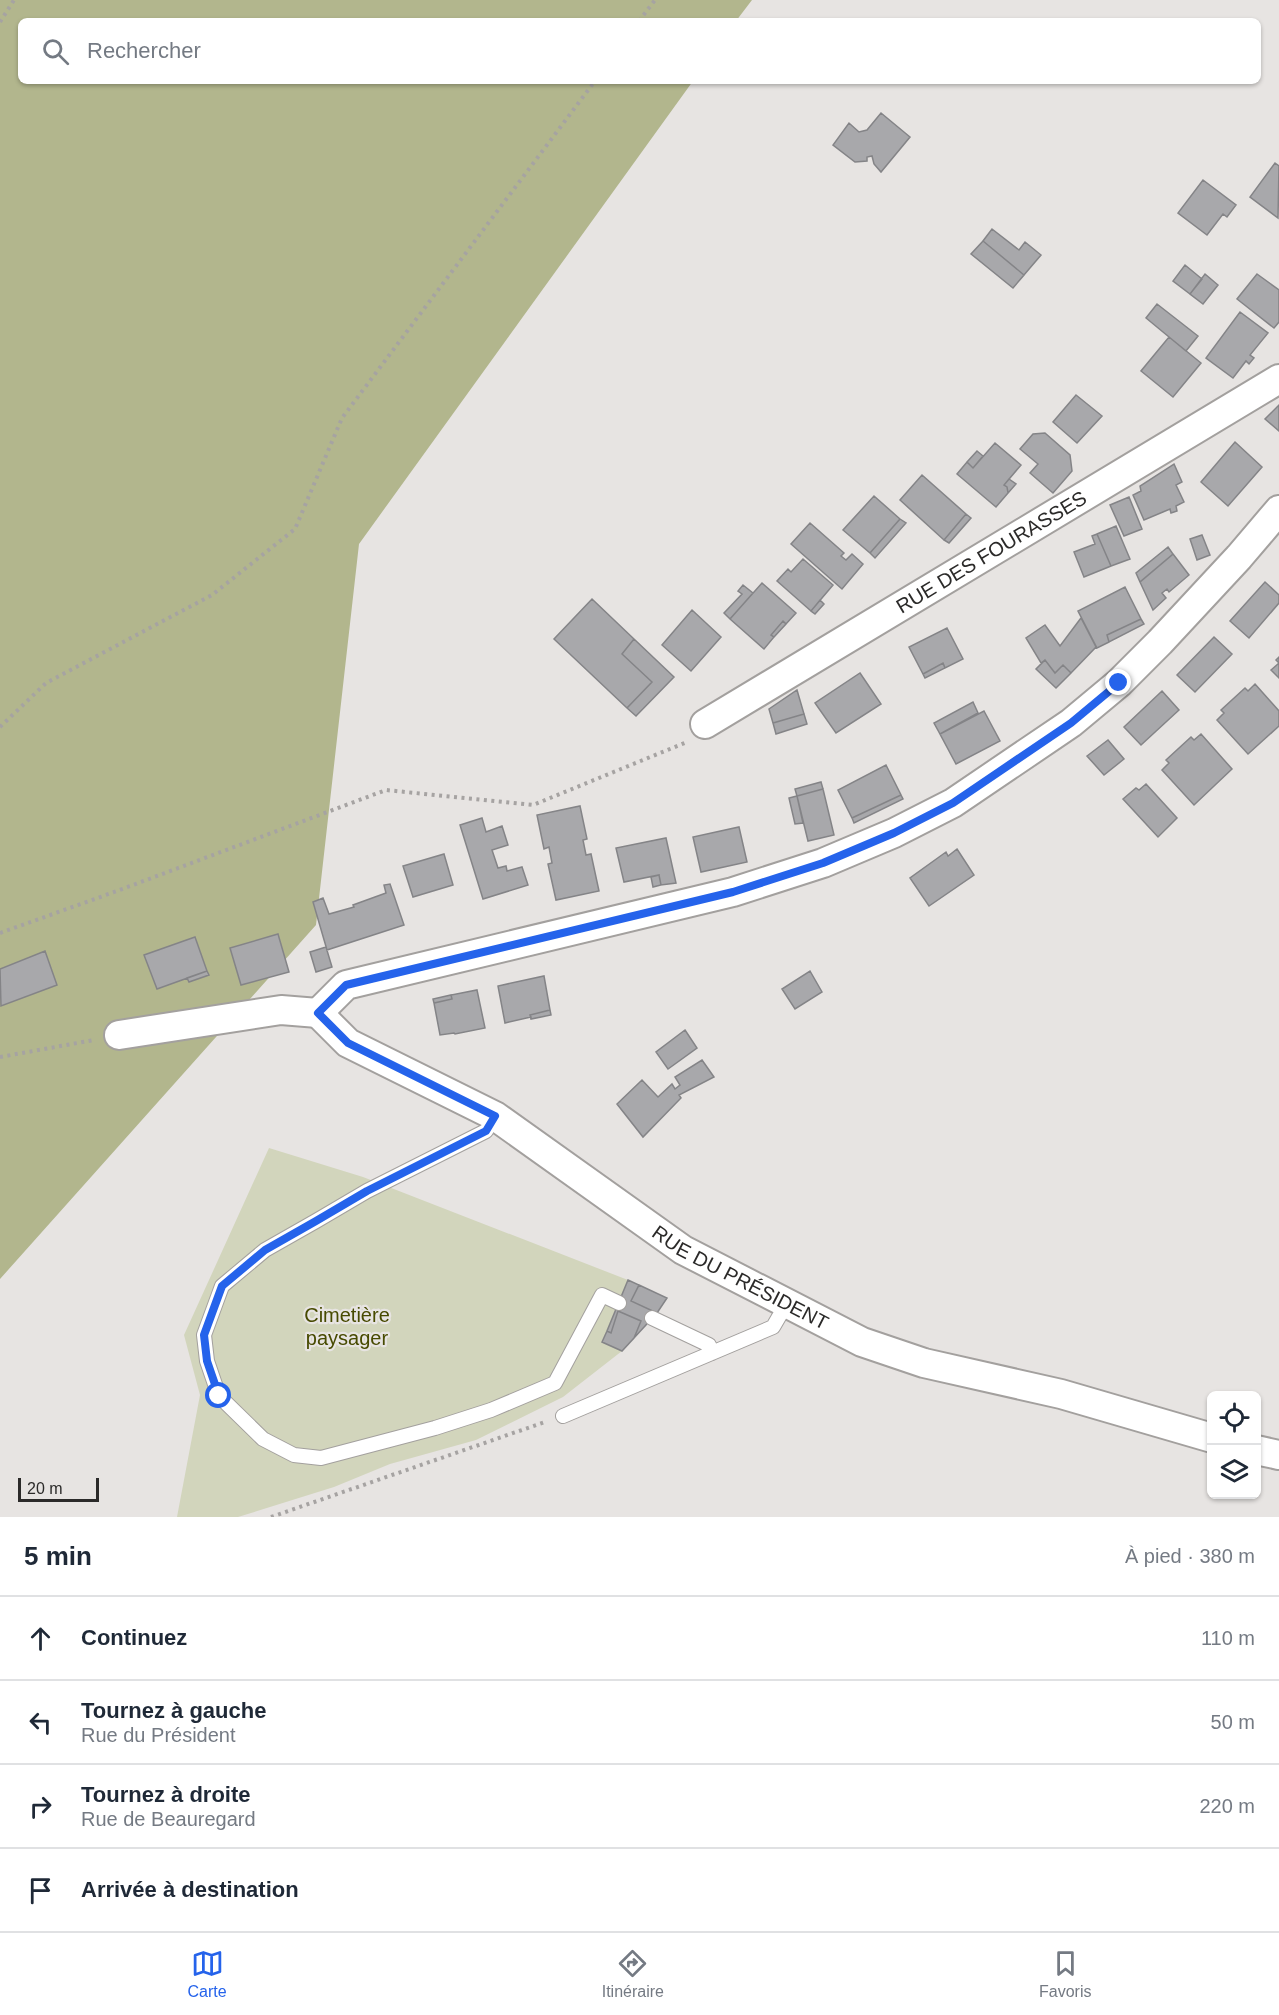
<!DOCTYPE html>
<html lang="fr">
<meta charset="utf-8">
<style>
:root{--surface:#fff;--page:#f6f6f7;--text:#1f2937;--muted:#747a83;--line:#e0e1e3;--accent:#2563eb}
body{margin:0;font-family:Arial,sans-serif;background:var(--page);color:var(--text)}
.controls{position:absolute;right:18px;bottom:18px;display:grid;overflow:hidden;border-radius:9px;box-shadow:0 2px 4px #0004}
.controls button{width:54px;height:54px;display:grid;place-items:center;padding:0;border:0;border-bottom:2px solid var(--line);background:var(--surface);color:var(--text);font:30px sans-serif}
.scale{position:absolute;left:18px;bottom:15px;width:81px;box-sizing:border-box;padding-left:6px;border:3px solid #2b2a29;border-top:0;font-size:16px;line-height:21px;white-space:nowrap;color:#2b2a29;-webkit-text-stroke:4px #e7e4e2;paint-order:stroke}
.stop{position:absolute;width:18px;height:18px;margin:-14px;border:4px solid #2563eb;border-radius:50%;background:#fff}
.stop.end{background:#2563eb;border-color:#fff;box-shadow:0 2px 6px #0008}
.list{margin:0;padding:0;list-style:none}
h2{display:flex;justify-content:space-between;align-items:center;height:78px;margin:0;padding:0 24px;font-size:26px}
h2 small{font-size:20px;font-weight:400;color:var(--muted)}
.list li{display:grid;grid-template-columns:39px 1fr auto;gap:18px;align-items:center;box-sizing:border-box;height:84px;padding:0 24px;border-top:2px solid var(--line)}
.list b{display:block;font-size:22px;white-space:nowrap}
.list p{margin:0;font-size:20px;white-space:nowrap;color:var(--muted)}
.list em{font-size:20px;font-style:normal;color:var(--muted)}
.icon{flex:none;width:33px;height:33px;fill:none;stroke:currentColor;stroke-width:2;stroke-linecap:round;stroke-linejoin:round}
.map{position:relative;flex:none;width:1279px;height:1517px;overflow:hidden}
.search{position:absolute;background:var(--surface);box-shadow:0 2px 4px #0004;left:18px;right:18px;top:18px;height:66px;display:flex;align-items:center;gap:15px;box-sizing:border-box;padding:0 21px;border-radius:9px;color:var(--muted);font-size:22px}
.sheet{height:414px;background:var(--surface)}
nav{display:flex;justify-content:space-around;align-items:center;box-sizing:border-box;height:84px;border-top:2px solid var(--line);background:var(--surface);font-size:16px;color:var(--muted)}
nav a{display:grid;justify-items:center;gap:3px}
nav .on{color:var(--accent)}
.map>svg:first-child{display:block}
</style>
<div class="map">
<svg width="1279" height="1517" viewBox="0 0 1279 1517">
<rect width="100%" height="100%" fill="#e7e4e2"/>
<path fill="#d2d5bc" d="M269,1148L363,1177L628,1280L602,1342L622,1351L563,1397L476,1440L390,1464L334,1487L238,1517H177L200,1395L184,1335Z"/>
<path fill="#b2b68d" d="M0,0H752L736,21H21V81H693L359,544L316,925L0,1279Z"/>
<path fill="#a8a8ab" stroke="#848487" stroke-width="1.5" d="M881,113L910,137L881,172L874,164L872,156L867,157V161L855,162L833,145L849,123L859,132L867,130Z
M1275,163L1279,166L1278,218L1250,197Z
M1203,180L1236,205L1227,217L1223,214L1207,235L1178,213Z
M992,229L1019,250L1025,242L1041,255L1024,275L983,241Z
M983,241L1024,275L1013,288L971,254Z
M1185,265L1202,279L1190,294L1173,281Z
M1205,274L1218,285L1203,304L1190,294Z
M1257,274L1279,290V322L1274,328L1237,299Z
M1157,304L1198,336L1186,351L1146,318Z
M1240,312L1268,333L1250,355L1254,358L1249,364L1246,361L1233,378L1206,358Z
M1169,337L1201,363L1173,397L1141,371Z
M1076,395L1102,416L1077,443L1053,422Z
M1279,405V431L1265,419Z
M1045,433L1070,455L1072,471L1053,493L1030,473L1038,464L1020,449L1033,434Z
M1235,442L1262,467L1228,506L1201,482Z
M995,443L1021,465L1004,485L1007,487L1008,493L996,507L957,474L967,462L973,468Z
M977,451L983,456L973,468L967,462Z
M1174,464L1182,482L1176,485L1184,502L1176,506L1177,511L1171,513L1170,509L1144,520L1133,495L1141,491L1140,486Z
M922,475L966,514L944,540L900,500Z
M1009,479L1016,484L1008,493L1007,487L1004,485Z
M874,496L900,519L870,553L843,530Z
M1129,497L1142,529L1124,536L1110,505Z
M966,514L971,518L949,543L944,540Z
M900,519L906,523L875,558L870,553Z
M810,523L844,553L841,556L846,560L852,554L863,564L842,589L791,544Z
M1116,526L1130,559L1111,566L1097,534Z
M1097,534L1111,566L1084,577L1074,552L1095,544L1092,536Z
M1202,535L1210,555L1197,560L1190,539Z
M1168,547L1173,554L1140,582L1136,573Z
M1173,554L1189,575L1169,592L1167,589L1162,593L1166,598L1153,610L1140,582Z
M803,559L833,585L811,611L777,581L788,569L791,572Z
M1265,582L1279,595V603L1249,638L1230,621Z
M762,583L796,613L786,624L783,621L771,635L774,637L764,649L730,619Z
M743,585L753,593L730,619L724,613L742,594L738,591Z
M1125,587L1141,619L1107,635L1109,642L1097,648L1078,611Z
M592,599L634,639L622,654L652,682L627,708L554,639Z
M820,600L824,604L815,614L811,611Z
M692,610L721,637L691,671L662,645Z
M1081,618L1096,647L1071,673L1063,665L1055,673L1045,660L1041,663L1026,638L1045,625L1060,646Z
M1141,619L1144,624L1109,642L1107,635Z
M783,621L786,624L774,637L771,635Z
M947,628L963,659L945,668L943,663L923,674L909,647Z
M1214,637L1232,654L1195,692L1177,675Z
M634,639L674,677L636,716L627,708L652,682L622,654Z
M1279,657V678L1271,670L1279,663L1276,660Z
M1045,660L1055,673L1063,665L1071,673L1056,688L1036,669Z
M943,663L945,668L925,678L923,674Z
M860,673L881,704L836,733L815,703Z
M1255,684L1279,711V726L1248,754L1217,720L1224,713L1221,710L1245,688L1248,691Z
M797,690L804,714L773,723L769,709Z
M1162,691L1179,710L1141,745L1124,727Z
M973,702L978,713L940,734L934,723Z
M984,711L1000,741L956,764L940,734Z
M804,714L807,724L776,734L773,723Z
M1201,734L1232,769L1194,805L1162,770L1169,763L1166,760L1191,737L1194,740Z
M1108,740L1124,759L1104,775L1087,756Z
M886,765L901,795L852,818L838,790Z
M821,782L823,789L797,796L795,789Z
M1146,784L1177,818L1158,837L1123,799L1136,788L1139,790Z
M823,789L834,835L808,841L797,796Z
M901,795L903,799L854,823L852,818Z
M797,796L803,823L795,824L789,798Z
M580,806L587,839L583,840L586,855L591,854L599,891L556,900L548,864L552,863L549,847L544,849L537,815Z
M482,818L486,832L502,826L508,845L492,850L498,868L506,866L507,871L522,867L528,885L483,899L460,825Z
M739,827L747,862L701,872L693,837Z
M666,838L676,883L661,885L659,875L624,882L616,848Z
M957,849L974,875L929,906L910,878L946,852L948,856Z
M444,854L453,885L413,897L403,866Z
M659,875L661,885L653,887L651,877Z
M390,884L404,925L327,950L313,902L323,898L329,914L354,907L353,905L386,893L384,885Z
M278,934L289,972L241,985L230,948Z
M195,937L207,971L157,989L144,955Z
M326,947L332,967L316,972L310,952Z
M45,951L57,985L1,1006L0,969Z
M207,971L209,975L189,982L187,978Z
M810,971L822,992L795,1009L782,989Z
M544,976L550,1010L530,1015L531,1017L505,1023L498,986Z
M477,990L485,1028L455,1034L454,1033L440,1035L434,1003L452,999L451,995Z
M451,995L452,999L434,1003L433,999Z
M550,1010L551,1015L531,1019L530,1015Z
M685,1030L697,1048L668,1069L656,1052Z
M702,1060L714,1077L679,1095L681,1098L643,1137L617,1104L642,1080L658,1097L672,1084L675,1089L680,1085L675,1077Z
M628,1280L639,1285L631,1301L657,1313L634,1338L641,1321L618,1311L611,1333L607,1331Z
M639,1285L667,1298L657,1313L631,1301Z
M618,1311L641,1321L634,1338L622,1351L602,1342L607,1331L611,1333Z"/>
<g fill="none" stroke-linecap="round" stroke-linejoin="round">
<g stroke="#a3a09e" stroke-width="16">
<path id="service" d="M495,1116L486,1131L367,1191L316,1221L265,1250L222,1286L204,1335L207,1361L219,1396L263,1439L294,1455L321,1458L435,1428L491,1410L555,1383L602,1295L619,1303
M652,1318L709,1345L712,1353
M563,1416L773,1327L787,1303"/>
</g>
<g stroke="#a3a09e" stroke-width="32">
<g id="minor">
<path id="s1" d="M705,724L1279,379"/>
<path d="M318,1013L346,985L733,892L823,863L894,833L953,803L1071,723L1119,683L1160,642L1239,557L1279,510"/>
<path id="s2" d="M318,1013L348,1043L495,1116L683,1250L862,1342L924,1363L1061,1394L1212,1438"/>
<path d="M119,1035L281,1010L318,1013"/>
<path d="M1256,1450L1279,1455"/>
</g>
</g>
<path stroke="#a6a3a2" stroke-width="4" stroke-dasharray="3 4.5" stroke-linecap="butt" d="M639,21L655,0
M0,22L14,0
M0,727L46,683L212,595L295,529L342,418L595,81
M0,933L117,891L386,790L533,805L687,742
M0,1057L94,1040
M271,1517L545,1422"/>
<use href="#service" stroke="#fff" stroke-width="14"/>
<use href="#minor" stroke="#fff" stroke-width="28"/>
</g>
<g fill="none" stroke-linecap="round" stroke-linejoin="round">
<path stroke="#2563eb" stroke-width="8" d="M219,1396L207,1361L204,1335L222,1286L265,1250L316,1221L367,1191L486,1131L495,1116L348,1043L318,1013L346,985L733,892L823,863L894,833L953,803L1071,723L1119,683"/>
</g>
<g text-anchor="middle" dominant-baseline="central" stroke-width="4.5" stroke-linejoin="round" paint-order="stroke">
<g font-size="20" fill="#2b2a29" stroke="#e7e4e2">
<text stroke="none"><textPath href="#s1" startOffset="334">RUE DES FOURASSES</textPath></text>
<text stroke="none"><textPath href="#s2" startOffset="501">RUE DU PRÉSIDENT</textPath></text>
</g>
<g font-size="20" fill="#474a01" stroke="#e7e4e2">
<text x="347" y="1315">Cimetière<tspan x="347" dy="23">paysager</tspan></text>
</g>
</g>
</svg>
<div class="controls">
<button><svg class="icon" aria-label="locate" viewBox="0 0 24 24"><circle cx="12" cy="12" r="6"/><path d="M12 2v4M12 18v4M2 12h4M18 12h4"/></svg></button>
<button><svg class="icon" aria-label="layers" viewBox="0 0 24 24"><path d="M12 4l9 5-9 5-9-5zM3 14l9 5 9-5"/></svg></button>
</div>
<div class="scale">20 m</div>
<div class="stop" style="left:219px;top:1396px"></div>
<div class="stop end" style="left:1119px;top:683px"></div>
<div class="search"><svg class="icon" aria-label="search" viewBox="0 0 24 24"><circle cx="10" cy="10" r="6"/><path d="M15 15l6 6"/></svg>Rechercher</div>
</div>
<section class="sheet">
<h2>5 min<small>À pied · 380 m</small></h2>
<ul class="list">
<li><svg class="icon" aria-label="ahead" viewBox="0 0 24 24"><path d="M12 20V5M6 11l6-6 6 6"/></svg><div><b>Continuez</b></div><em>110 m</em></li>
<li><svg class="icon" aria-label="left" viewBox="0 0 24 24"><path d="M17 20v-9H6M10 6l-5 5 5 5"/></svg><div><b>Tournez à gauche</b><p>Rue du Président</p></div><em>50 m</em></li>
<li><svg class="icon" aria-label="right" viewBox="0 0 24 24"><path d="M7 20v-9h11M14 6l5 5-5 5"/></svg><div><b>Tournez à droite</b><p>Rue de Beauregard</p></div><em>220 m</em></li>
<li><svg class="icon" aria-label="arrive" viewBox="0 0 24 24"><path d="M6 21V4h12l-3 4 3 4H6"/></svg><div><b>Arrivée à destination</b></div></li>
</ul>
</section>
<nav>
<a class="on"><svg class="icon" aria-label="map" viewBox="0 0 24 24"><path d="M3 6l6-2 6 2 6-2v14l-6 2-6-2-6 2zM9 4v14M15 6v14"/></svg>Carte</a>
<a><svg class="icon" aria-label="directions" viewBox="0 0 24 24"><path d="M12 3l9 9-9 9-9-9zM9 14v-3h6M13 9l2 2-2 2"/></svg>Itinéraire</a>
<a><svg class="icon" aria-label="saved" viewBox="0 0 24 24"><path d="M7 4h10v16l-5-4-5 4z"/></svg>Favoris</a>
</nav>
